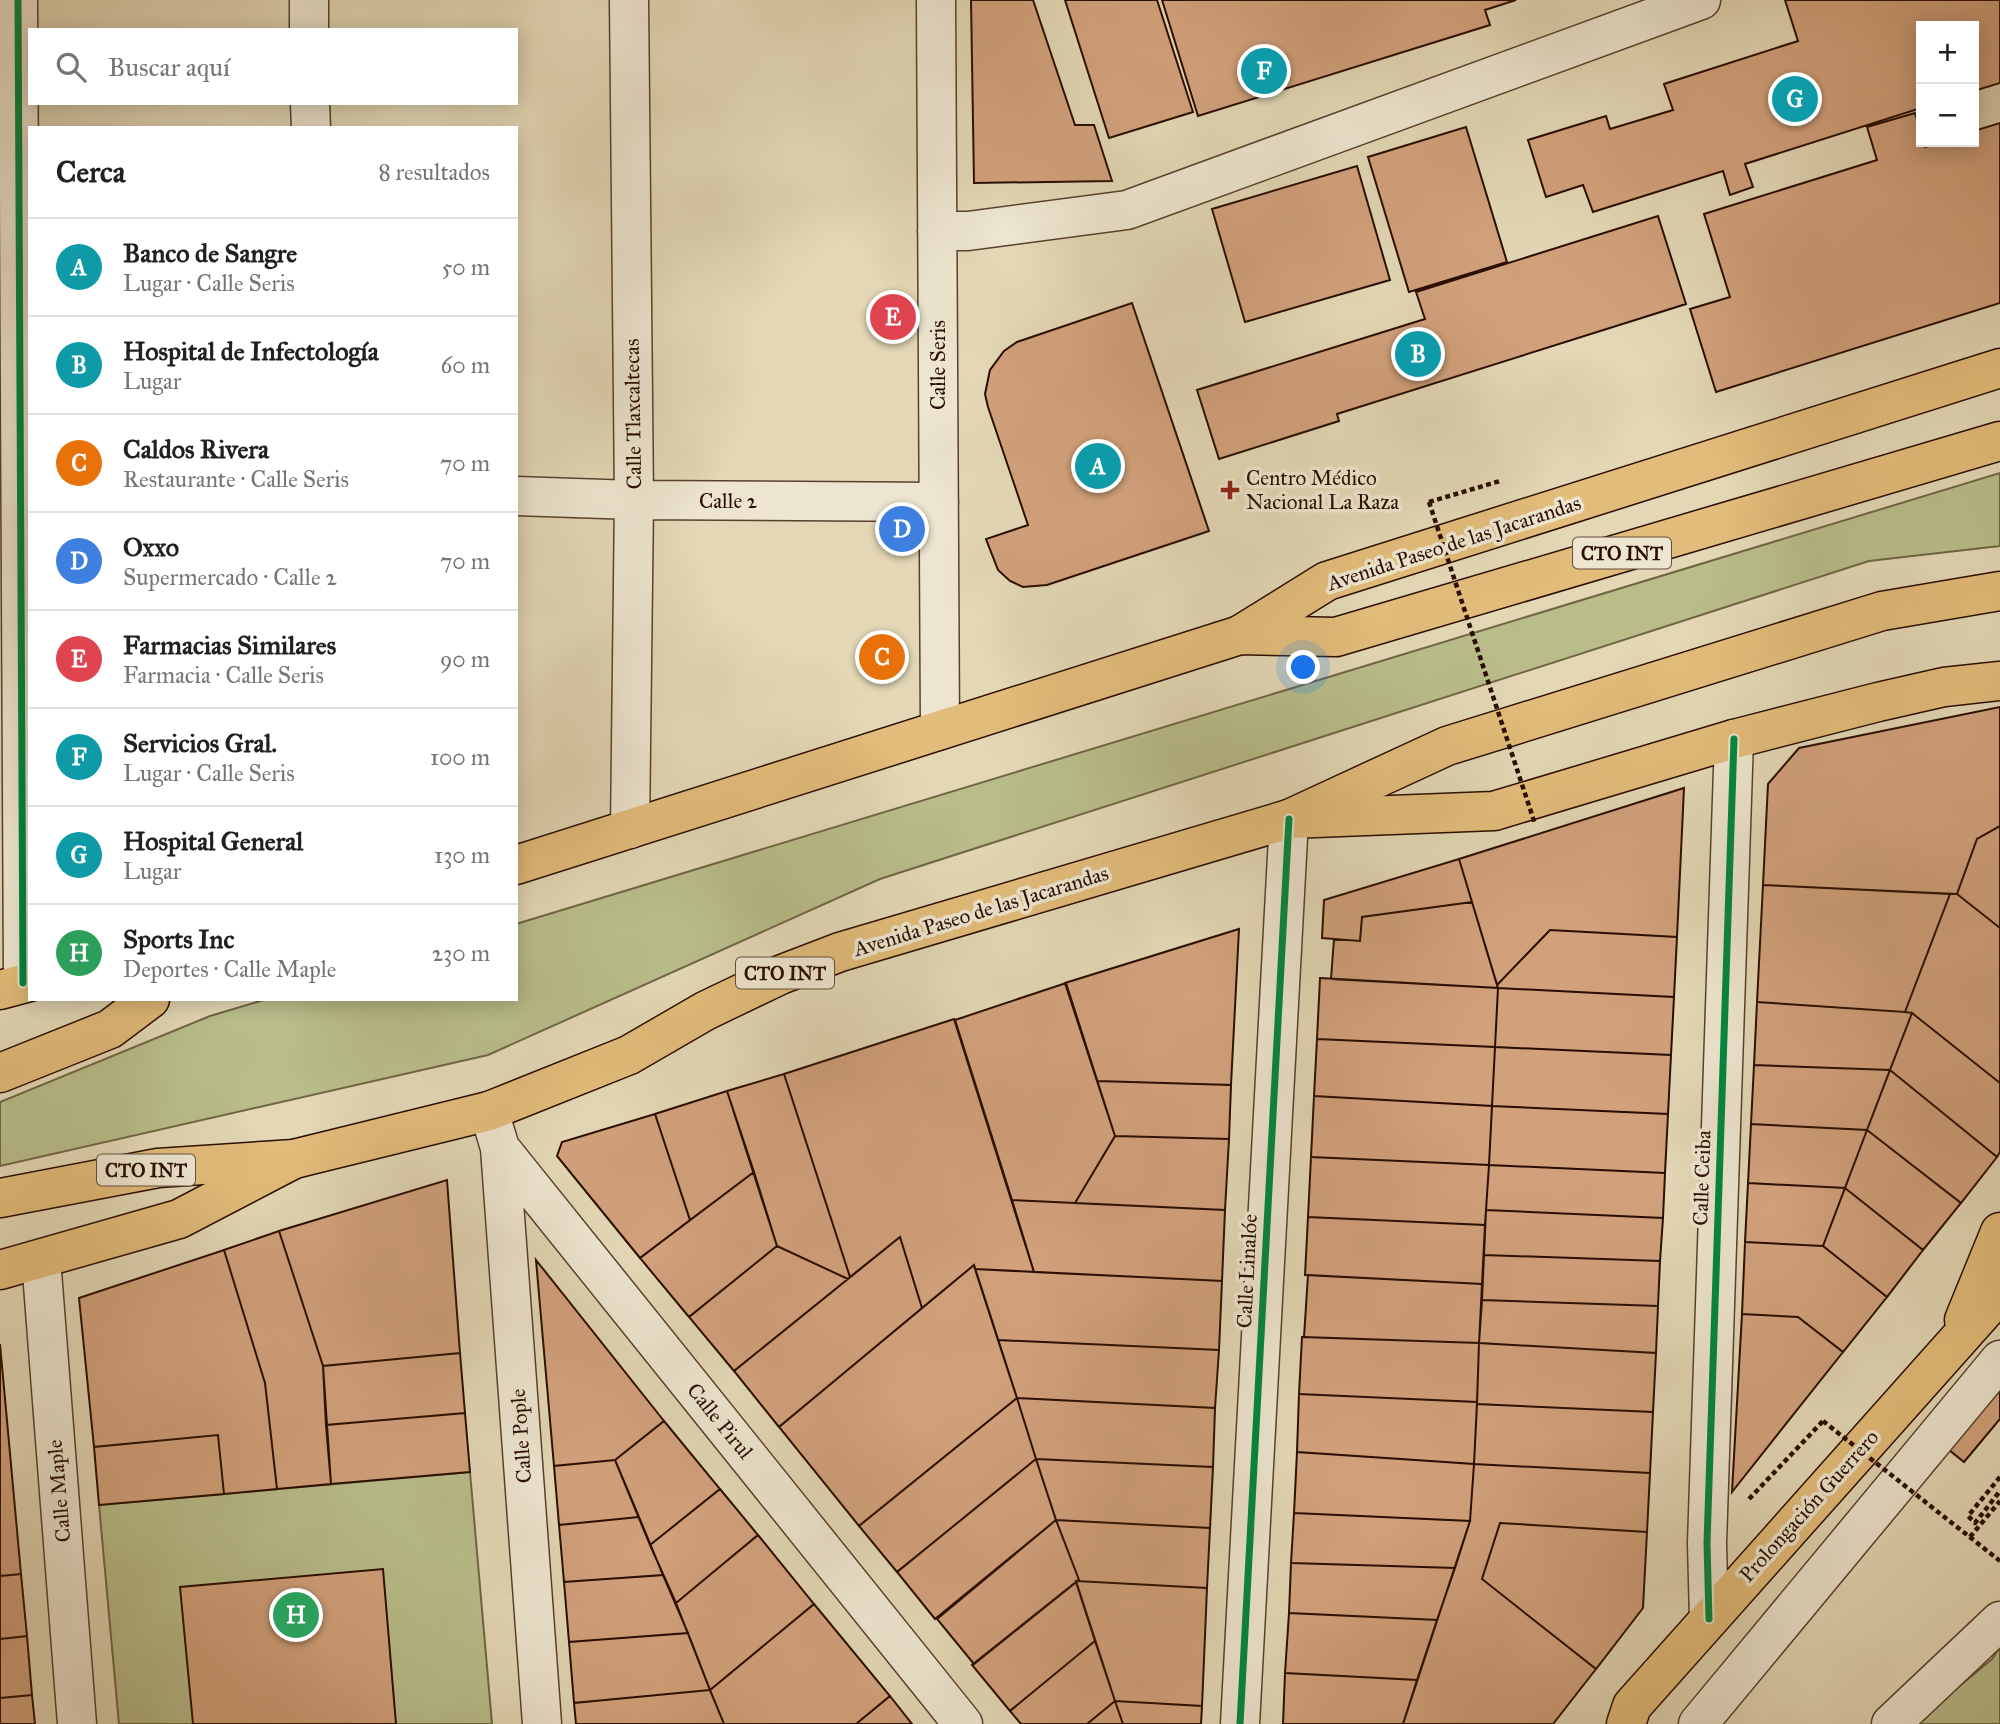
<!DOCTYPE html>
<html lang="es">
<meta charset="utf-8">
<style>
:root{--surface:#fff;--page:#f6f6f6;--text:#202124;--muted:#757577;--line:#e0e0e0;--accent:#8f2418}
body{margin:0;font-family:"IM FELL Great Primer",serif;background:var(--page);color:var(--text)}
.controls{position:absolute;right:21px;top:21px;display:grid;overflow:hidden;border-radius:0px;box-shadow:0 4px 18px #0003}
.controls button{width:63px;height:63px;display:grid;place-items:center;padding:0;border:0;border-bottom:2px solid var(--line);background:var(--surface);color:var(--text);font:35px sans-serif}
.you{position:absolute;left:1304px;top:668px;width:24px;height:24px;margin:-18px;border:5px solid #fff;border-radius:50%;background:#1a73e8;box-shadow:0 0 0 10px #1a73e833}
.badge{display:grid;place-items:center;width:46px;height:46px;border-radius:50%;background:var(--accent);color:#fff;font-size:23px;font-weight:700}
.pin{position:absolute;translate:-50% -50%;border:4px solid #fff;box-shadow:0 2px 7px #0006}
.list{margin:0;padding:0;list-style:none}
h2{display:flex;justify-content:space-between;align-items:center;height:91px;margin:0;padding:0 28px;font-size:30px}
h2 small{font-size:23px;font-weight:400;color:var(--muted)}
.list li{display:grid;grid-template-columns:46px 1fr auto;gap:21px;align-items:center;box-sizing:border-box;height:98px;padding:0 28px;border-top:2px solid var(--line)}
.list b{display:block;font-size:26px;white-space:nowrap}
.list p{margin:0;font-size:23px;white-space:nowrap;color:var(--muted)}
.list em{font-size:23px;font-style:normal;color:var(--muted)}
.icon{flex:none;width:38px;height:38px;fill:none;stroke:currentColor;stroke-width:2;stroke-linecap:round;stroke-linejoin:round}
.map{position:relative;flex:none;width:2000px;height:1724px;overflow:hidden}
.search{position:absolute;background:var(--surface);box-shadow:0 4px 18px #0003;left:28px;top:28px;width:490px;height:77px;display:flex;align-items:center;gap:18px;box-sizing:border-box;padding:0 24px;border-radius:0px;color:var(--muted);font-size:26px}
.panel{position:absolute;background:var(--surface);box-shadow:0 4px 18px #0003;left:28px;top:126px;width:490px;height:875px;border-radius:0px}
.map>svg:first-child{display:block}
</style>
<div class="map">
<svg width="2000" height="1724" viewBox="0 0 2000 1724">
<rect width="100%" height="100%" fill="#e3d7b5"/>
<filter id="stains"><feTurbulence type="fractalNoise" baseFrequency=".00286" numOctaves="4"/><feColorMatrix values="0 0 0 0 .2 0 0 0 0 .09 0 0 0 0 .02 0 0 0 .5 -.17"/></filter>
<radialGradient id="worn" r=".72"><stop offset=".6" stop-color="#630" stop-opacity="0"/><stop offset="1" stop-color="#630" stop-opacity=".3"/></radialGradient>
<path fill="#b8bd8a" stroke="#706545" stroke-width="2" d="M2000,473V546L1869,561L880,879L488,1055L0,1166V1102L210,1016L267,999H516V924Z
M470,1472L492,1724H119L99,1505Z
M2000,1647V1724H1914L1992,1659Z"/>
<path fill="#d1a17b" stroke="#290d00" stroke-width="2" d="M971,0H1033L1075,125H1094L1112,181L974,183Z
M1065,0H1157L1193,112L1109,138Z
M1162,0H1516L1485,10L1490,25L1198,116Z
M1785,0H2000V83L1974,91V26H1921V108L1745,164L1753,187L1730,195L1723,171L1593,212L1583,185L1546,197L1528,140L1606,116L1610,129L1673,110L1664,84L1798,41Z
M1915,113L1925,147L1941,142H1974V131L2000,123V303L1716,392L1690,309L1730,297L1704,214L1877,160L1867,127Z
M1466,127L1507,262L1409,292L1368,157Z
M1357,166L1390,280L1245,322L1212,209Z
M1658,216L1686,304L1337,414L1339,421L1219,459L1197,390L1425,319L1416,292Z
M1132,303L1209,531L1047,585L1023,587L1010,581L998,570L986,539L1028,525L988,407L985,394L990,370L1004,351L1017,342Z
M2000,707V826L1977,839L1957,894L1763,885L1768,784L1799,748Z
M1684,788L1677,937L1550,930L1497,985L1459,859Z
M2000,826V928L1957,894L1977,839Z
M1459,859L1472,902L1362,917L1360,941L1322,938L1324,900Z
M1763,885L1950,894L1905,1012L1757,1002Z
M1950,894H1957L2000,928V1083L1912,1013L1905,1012Z
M1472,902L1498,988L1331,979L1334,939L1360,941L1362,917Z
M1239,929L1231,1085L1097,1081L1065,983Z
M1550,930L1677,937L1674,997L1498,988L1497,985Z
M1320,978L1498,988L1495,1047L1317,1039Z
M1066,983L1115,1136L1075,1203L1012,1200L955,1020Z
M1498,988L1674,997L1671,1055L1495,1047Z
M1757,1002L1905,1012L1912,1013L1890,1070L1754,1065Z
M1912,1013L2000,1083V1152L1997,1157L1890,1070Z
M954,1019L1034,1272L975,1269L974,1265L922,1308L900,1237L850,1277L784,1074Z
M1317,1039L1495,1047L1492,1106L1314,1096Z
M1495,1047L1671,1055L1668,1114L1492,1106Z
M1754,1065L1890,1070L1867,1130L1751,1124Z
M1890,1070L1997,1157L1961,1203L1867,1130Z
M784,1074L850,1277L848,1279L777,1246L727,1091Z
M1097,1081L1231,1085L1229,1139L1115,1136Z
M727,1091L754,1172L690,1220L655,1114Z
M1314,1096L1492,1106L1489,1165L1311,1157Z
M1492,1106L1668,1114L1665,1173L1489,1165Z
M655,1114L690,1220L640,1258L557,1156L562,1142Z
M1751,1124L1867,1130L1845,1188L1748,1183Z
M1867,1130L1961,1203L1923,1250L1845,1188Z
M1115,1136L1229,1139L1225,1210L1075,1203Z
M1311,1157L1489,1165L1485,1225L1308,1217Z
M1489,1165L1665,1173L1663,1218L1486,1210Z
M754,1172L777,1246L689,1317L640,1258Z
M447,1180L460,1353L323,1366L279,1231Z
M1748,1183L1845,1188L1823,1246L1745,1242Z
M1845,1188L1923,1250L1887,1297L1823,1246Z
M1012,1200L1225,1210L1222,1281L1034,1272Z
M1486,1210L1663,1218L1660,1261L1484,1255Z
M1308,1217L1485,1225L1482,1284L1305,1275Z
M279,1231L323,1366L331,1484L277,1489L265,1383L224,1250Z
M900,1237L922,1308L779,1427L734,1371Z
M1745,1242L1823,1246L1887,1297L1843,1352L1798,1317L1742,1314Z
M777,1246L848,1279L734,1371L689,1317Z
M224,1250L265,1383L277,1489L224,1494L218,1435L94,1447L79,1298Z
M1484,1255L1660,1261L1658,1306L1482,1300Z
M536,1260L664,1421L615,1460L554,1466Z
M974,1265L1017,1398L859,1526L779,1427Z
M975,1269L1222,1281L1219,1350L998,1340Z
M1308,1275L1482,1284L1479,1343L1304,1337Z
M1482,1300L1658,1306L1656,1353L1479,1343Z
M1742,1314L1798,1317L1843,1352L1732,1492Z
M1302,1337L1479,1343L1477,1402L1299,1394Z
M998,1340L1219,1350L1215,1408L1017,1398Z
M1479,1343L1656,1353L1653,1412L1477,1404Z
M0,1344L21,1574L0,1576Z
M460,1353L465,1413L326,1425L323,1366Z
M2000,1366V1419L1964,1462L1938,1441Z
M1299,1394L1477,1402L1474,1464L1297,1452Z
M1017,1398L1036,1459L897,1572L859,1526Z
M1017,1398L1215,1408L1213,1467L1036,1459Z
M1477,1404L1653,1412L1650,1473L1474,1464Z
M465,1413L470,1472L331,1484L326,1425Z
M664,1421L720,1489L650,1545L615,1460Z
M218,1435L224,1494L99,1505L94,1447Z
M1297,1452L1474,1464L1470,1521L1294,1513Z
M1036,1459L1056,1520L935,1619L897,1572Z
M1036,1459L1213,1467L1210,1528L1056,1520Z
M615,1460L639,1517L559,1525L554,1466Z
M1474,1464L1650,1473L1647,1532L1500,1523L1482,1579L1596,1669L1553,1724H1403L1470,1521Z
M720,1489L758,1535L676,1603L650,1545Z
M1294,1513L1470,1521L1455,1568L1291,1563Z
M639,1517L663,1575L564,1582L559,1525Z
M1056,1520L1210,1528L1207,1588L1076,1581L1079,1580Z
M1056,1520L1079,1580L974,1664L937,1619Z
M1500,1523L1647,1532L1643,1608L1596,1669L1482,1579Z
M758,1535L814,1604L710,1690L676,1603Z
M1291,1563L1455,1568L1437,1620L1289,1613Z
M383,1569L396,1724H193L180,1587Z
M21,1574L27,1636L0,1639V1576Z
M663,1575L688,1633L569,1642L564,1582Z
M1076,1581L1207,1588L1202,1706L1115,1701Z
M1076,1582L1095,1641L1010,1711L972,1665Z
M814,1604L890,1696L856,1724H724L710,1690Z
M1289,1613L1437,1620L1417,1680L1285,1673Z
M688,1633L710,1690L574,1703L569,1642Z
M27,1636L32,1695L0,1698V1639Z
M1095,1641L1115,1701L1087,1724H1021L1010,1711Z
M1285,1673L1417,1680L1403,1724H1283Z
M710,1690L724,1724H576L574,1703Z
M32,1695L35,1724H0V1698Z
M890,1696L912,1724H856Z
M1115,1701L1202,1706L1201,1724H1123Z
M1115,1701L1123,1724H1087Z"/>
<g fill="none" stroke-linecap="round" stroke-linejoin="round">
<g stroke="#58402d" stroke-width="41">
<path id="minor" d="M18,0L23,983
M309,0V30
M629,0L634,500L630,829
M936,0L940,730
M310,103L311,128
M937,231H968L1127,210L1701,0
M516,496L634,500L939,502
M489,1111L500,1148L963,1724
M500,1148L542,1724
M41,1259L77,1724
M1709,1619L1707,1543L1734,739
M1240,1724L1289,819
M1698,1724L2000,1360
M1891,1724L2000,1621"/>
</g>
<g stroke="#290d00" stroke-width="41">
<path id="major" d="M1240,635L1327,581L2000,368
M1289,819L1494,811L1734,739L1878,702L1944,687L2000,681
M0,990L30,982
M0,1270L179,1219L294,1159
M1964,1320L2000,1232
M1626,1724L1632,1706L2000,1293"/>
</g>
<g stroke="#290d00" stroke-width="41">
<path id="highway" d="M516,865L1240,635L1336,637L2000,441
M0,1073L110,1029L150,999
M0,1198L158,1168L294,1159L489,1111L629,1055L705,1011L780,975L840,952L1289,819L1447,746L1882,611L2000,591"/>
</g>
<path stroke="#290d00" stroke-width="4.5" stroke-dasharray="5 3.5" stroke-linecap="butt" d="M1429,502L1500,481
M2000,1477L1968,1516L1975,1523L2000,1491
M1749,1499L1823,1421
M1970,1537L2000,1501"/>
<use href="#minor" stroke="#ede5cf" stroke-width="38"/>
<use href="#major" stroke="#e2bc7a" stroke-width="38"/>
<use href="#highway" stroke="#e2bc7a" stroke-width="38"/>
<path stroke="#290d00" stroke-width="4.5" stroke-dasharray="5 3.5" stroke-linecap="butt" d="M1429,502L1535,824
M1823,1421L2000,1561"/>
<g stroke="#ede5cf" stroke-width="11">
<path id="cycleway" d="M18,0L23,983
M1709,1619L1707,1543L1734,739
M1240,1724L1289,819"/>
</g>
<use href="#cycleway" stroke="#00873e" stroke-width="7"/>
</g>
<path fill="#8f2418" stroke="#ede5cf" stroke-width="2.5" d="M1226.5 479.5h7v7h7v7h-7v7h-7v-7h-7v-7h7z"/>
<g text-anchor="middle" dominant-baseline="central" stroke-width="7" stroke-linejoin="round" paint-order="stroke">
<g fill="#ede5cf" stroke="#644e3e" stroke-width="2">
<rect x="1573" y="537.5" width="98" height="31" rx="5"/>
<rect x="736" y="957.5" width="98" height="31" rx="5"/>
<rect x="97" y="1154.5" width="98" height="31" rx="5"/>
</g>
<g font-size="19" font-weight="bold" fill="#290d00">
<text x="1622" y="553">CTO INT</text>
<text x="785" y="973">CTO INT</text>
<text x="146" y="1170">CTO INT</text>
</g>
<g font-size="21" fill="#290d00" stroke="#ede5cf">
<text transform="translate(938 365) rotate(-90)">Calle Seris</text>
<text transform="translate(633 414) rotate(-91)">Calle Tlaxcaltecas</text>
<text x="728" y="501">Calle 2</text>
<text transform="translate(1454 543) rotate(-18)">Avenida Paseo de las Jacarandas</text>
<text transform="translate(981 911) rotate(-17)">Avenida Paseo de las Jacarandas</text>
<text transform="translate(1702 1178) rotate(-88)">Calle Ceiba</text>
<text transform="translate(1247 1271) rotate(-87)">Calle Linalóe</text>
<text transform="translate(720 1421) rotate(51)">Calle Pirul</text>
<text transform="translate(521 1436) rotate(-94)">Calle Pople</text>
<text transform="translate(59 1491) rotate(-95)">Calle Maple</text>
<text transform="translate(1809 1506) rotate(-48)">Prolongación Guerrero</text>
</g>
<g font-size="21" fill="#290d00" stroke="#ede5cf" text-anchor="start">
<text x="1246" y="478">Centro Médico<tspan x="1246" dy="24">Nacional La Raza</tspan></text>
</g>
</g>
<rect width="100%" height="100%" filter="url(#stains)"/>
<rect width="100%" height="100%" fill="url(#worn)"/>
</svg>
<div class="controls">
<button>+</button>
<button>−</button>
</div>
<div class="you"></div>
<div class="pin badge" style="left:1098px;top:466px;background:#0f9aa8">A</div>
<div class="pin badge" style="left:1418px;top:354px;background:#0f9aa8">B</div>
<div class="pin badge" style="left:882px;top:657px;background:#e8710a">C</div>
<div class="pin badge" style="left:902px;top:529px;background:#3f7fe0">D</div>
<div class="pin badge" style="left:893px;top:317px;background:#e0444e">E</div>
<div class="pin badge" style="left:1264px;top:71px;background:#0f9aa8">F</div>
<div class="pin badge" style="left:1795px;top:99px;background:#0f9aa8">G</div>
<div class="pin badge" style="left:296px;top:1615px;background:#2e9e5b">H</div>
<div class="search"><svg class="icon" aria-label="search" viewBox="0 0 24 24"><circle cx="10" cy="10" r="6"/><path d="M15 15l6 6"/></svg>Buscar aquí</div>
<section class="panel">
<h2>Cerca<small>8 resultados</small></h2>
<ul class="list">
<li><span class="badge" style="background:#0f9aa8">A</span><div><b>Banco de Sangre</b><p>Lugar · Calle Seris</p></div><em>50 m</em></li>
<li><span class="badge" style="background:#0f9aa8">B</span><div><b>Hospital de Infectología</b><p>Lugar</p></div><em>60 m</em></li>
<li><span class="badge" style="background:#e8710a">C</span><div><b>Caldos Rivera</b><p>Restaurante · Calle Seris</p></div><em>70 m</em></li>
<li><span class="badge" style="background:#3f7fe0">D</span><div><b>Oxxo</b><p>Supermercado · Calle 2</p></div><em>70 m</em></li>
<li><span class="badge" style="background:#e0444e">E</span><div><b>Farmacias Similares</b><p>Farmacia · Calle Seris</p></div><em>90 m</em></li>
<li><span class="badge" style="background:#0f9aa8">F</span><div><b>Servicios Gral.</b><p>Lugar · Calle Seris</p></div><em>100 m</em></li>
<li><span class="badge" style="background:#0f9aa8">G</span><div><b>Hospital General</b><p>Lugar</p></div><em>130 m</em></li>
<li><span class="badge" style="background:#2e9e5b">H</span><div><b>Sports Inc</b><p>Deportes · Calle Maple</p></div><em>230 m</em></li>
</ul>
</section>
</div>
